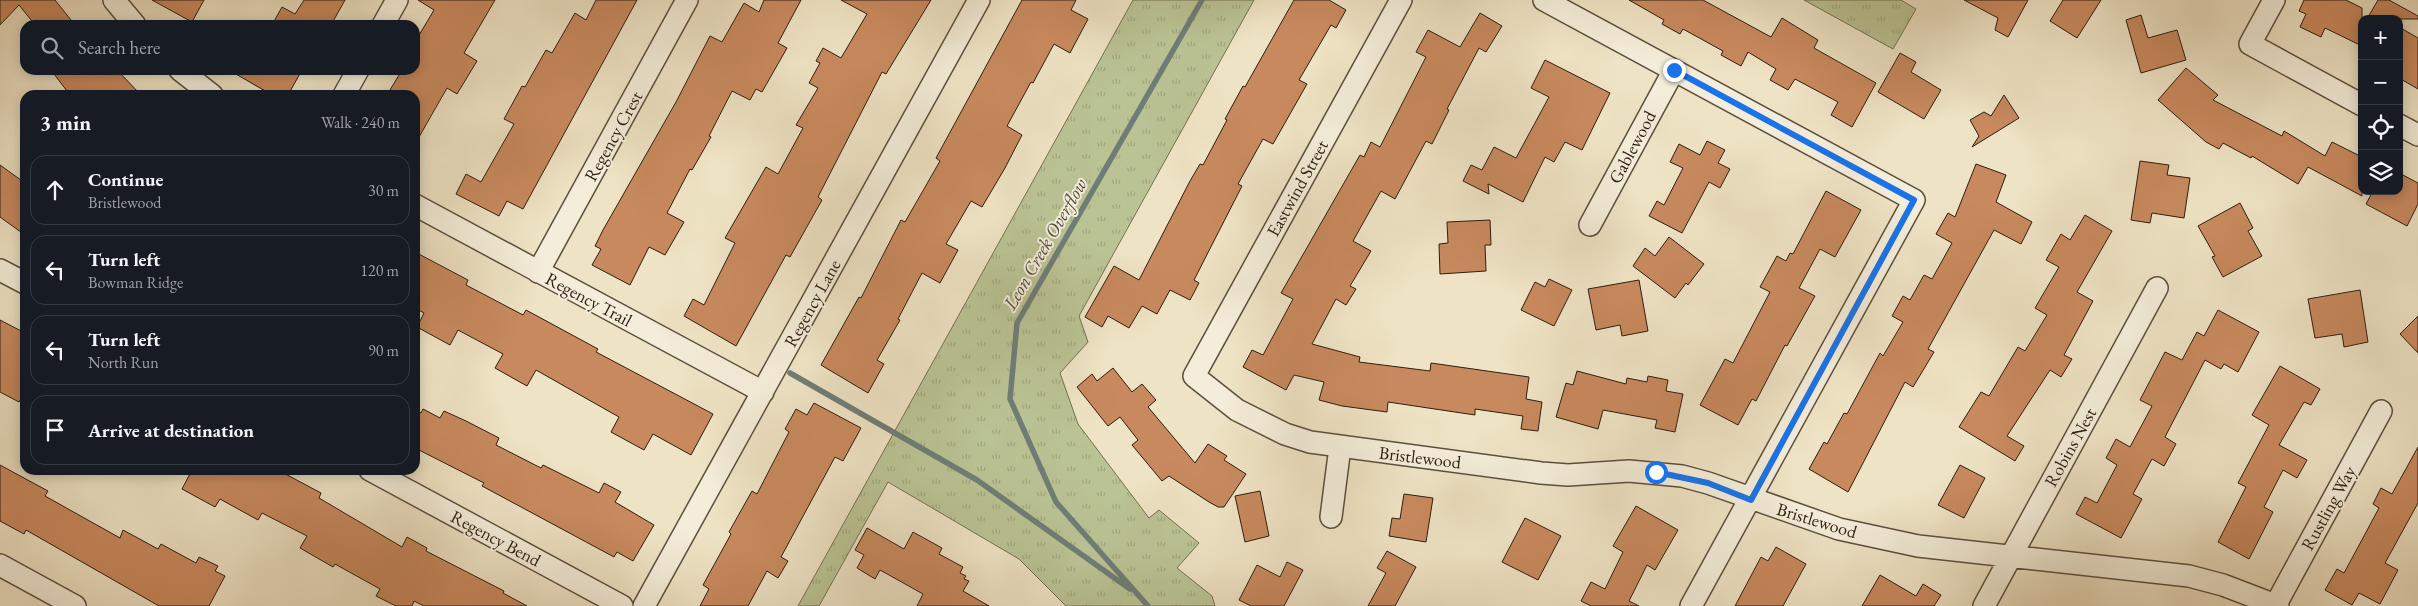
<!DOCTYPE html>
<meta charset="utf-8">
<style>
:root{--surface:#171b24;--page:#20242c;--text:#f1f3f6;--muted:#9ea1a6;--line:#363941}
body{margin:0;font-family:"EB Garamond",serif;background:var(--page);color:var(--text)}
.controls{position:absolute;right:15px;top:15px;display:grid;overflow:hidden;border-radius:10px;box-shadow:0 2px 12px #0003}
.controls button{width:45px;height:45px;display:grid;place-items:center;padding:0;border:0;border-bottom:1px solid var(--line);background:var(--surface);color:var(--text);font:25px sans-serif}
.stop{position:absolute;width:15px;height:15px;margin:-11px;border:4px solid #1a73e8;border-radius:50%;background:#fff}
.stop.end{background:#1a73e8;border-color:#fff;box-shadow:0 1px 5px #0008}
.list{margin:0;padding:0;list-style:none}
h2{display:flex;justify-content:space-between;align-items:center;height:65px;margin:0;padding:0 20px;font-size:21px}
h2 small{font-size:16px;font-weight:400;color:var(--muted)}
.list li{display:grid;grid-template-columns:32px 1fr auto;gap:15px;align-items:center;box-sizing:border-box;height:70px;margin:0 10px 10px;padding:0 10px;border:1px solid var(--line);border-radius:15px}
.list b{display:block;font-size:19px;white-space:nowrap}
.list p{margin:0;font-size:16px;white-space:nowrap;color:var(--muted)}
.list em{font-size:16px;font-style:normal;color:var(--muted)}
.icon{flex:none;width:28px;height:28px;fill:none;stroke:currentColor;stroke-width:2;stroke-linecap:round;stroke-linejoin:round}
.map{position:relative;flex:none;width:2418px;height:606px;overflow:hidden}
.search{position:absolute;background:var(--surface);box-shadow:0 2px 12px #0003;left:20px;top:20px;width:400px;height:55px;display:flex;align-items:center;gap:12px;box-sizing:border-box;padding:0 18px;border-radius:15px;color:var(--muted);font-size:19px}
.panel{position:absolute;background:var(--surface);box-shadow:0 2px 12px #0003;left:20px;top:90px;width:400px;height:385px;border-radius:15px}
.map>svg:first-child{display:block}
</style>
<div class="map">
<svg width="2418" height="606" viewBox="0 0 2418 606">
<defs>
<pattern id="grass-tufts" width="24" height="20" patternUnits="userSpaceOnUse" patternTransform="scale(1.25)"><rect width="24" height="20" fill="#bac394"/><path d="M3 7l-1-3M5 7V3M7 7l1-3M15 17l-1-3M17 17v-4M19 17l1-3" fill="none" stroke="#a0a77f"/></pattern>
</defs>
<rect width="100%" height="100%" fill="#eee3c4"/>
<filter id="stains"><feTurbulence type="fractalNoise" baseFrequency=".004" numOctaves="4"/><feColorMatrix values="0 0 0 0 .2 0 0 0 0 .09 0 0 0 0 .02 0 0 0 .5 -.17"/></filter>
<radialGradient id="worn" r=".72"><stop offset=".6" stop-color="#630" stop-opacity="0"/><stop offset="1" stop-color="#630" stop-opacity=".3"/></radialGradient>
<path fill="url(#grass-tufts)" stroke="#747052" d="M1133,0H1254L1079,316L1088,342L1060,373L1078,424L1149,518L1159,510L1199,543L1177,568L1212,596L1215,606H1066L1019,559L888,482L819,606H798Z
M1804,0H1901L1916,9L1893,49Z"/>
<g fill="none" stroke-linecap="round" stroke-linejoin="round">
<path stroke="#6f7d77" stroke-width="5.5" d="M790,373L977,480L1130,589
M1148,606L1056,502L1010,399L1017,323L1202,0"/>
</g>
<path fill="#c8895e" stroke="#2d1d10" d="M0,0H55L75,25H35L19,5L0,25Z
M152,0H204L192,22Z
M304,0H345L331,25H272L282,7L295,14Z
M418,0H495L464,53L477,61L457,94L447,88L415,144V95H387L402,70H415V42L434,10Z
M596,0H637L523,209L507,201L499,216L456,194L466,174L481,182L514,124L504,119L522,86L525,87L546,50L552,53L575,13L586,20Z
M764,0H801L778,43L787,48L762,92L756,89L750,100L732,91L709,136L711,137L692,170L690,169L667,213L684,222L665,255L649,247L630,285L592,265L601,249L595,246L603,230L676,102L710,36L722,42L744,3L759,12Z
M841,0H931L886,74L882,72L818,197L822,200L790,257L786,255L736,346L684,316L693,299L704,305L735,243L725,238L766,167L778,174L803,128L796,125L818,88L809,83L820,63L816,61L823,48L841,58L867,14Z
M1022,0H1076L1071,10L1088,19L1070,53L1054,44L1033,83L1031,82L1007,126L1022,135L1005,168L982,207L971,201L946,244L958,250L940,283L922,273L898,319L900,320L877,360L884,364L868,393L821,365L859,297L861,298L901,220L905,222L940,161L936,158Z
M1294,0H1329L1346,10L1336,28L1331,25L1299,80L1307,84L1273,144L1263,139L1238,184L1242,186L1194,280L1199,283L1190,300L1170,290L1157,314L1142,306L1129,328L1108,316L1102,327L1085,317L1114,266L1139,280L1190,181L1200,164L1203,165L1227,120L1225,119L1243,86L1245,87Z
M1629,0H1703L1771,37L1782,18L1818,40L1814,48L1876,83L1852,127L1831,115L1838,102L1795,79L1788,90L1770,80L1776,69L1748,52L1741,66L1721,55L1723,51L1683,29L1680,34L1662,24L1664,20Z
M1964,0H2028L2008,37L1995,30L1998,18Z
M2063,0H2101L2077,38L2050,21Z
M2304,0H2346L2362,8V46L2325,28L2321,37L2300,27L2306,14L2299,11Z
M2378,0H2389L2418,16V19H2367Z
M1480,13L1502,26L1486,52L1479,48L1447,109L1449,110L1432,144L1426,141L1395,199L1381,191L1353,241L1371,251L1350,286L1356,289L1346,305L1336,299L1312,344L1360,357L1359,362L1430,371L1431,363L1529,377L1526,399L1542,402L1538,431L1521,429L1523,416L1475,409V415L1388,402L1387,412L1342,406L1319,400L1324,382L1294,375L1286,390L1243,367L1252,350L1263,355L1293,299L1281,293L1360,155L1364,157L1371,142L1380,147L1426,57L1416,52L1428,30L1460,47Z
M2141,15L2148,38L2177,30L2186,60L2141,73L2126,20Z
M2399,27L2418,38V89L2399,78Z
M1900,53L1916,62L1911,72L1941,90L1924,119L1878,92Z
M1545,60L1610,93L1582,150L1565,142L1554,162L1545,157L1523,202L1488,184L1489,194L1463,181L1471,165L1482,170L1494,147L1516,158L1549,97L1531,88Z
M2186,68L2218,95L2213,100L2282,136L2284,131L2325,156L2332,142L2362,157V196L2308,167L2298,184L2252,156L2251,158L2223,143L2219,149L2206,142L2158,100Z
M51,70H117L141,95H70Z
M229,70H302L288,95H272Z
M2004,95L2019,118L1972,147L1979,136L1970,120L1984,112L1991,116Z
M1707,141L1725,150L1718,163L1730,169L1720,188L1709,182L1682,233L1649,216L1657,201L1664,205L1683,168L1670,162L1679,144L1700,155Z
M2140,161L2169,165L2167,175L2190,178L2184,218L2152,213L2150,223L2131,220Z
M1976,164L2006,175L1996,202L2032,222L2021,244L1994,230L1928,349L1934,352L1913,387L1905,382L1848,492L1809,469L1824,442L1827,444L1844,413L1847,414L1880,353L1883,356L1903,322L1892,316L1903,296L1910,300L1924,275L1932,279L1952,243L1936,234L1948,213L1955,217Z
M0,165L25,183V235L0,217Z
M2403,175L2418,183V204L2407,226L2366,204L2373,191H2399V184Z
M1826,191L1861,210L1835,257L1820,249L1799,288L1815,296L1787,346L1785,345L1756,401L1752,399L1738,425L1700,405L1725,359L1733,363L1770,292L1760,287L1777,256L1786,261L1790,253L1793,254Z
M2240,203L2253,228L2248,231L2262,256L2223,277L2212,257L2215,256L2198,226Z
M2085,215L2112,231L2077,292L2093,301L2064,355L2072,359L2061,377L2050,370L2007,436L2024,446L2015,461L1959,427L1981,392L1989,396L2018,347L2025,351L2047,315L2035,308L2059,267L2046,260L2061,234L2070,240Z
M1490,220L1491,245H1485L1486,271L1440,274L1439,244L1448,243L1447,222Z
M1669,237L1704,264L1688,285L1686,283L1675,298L1633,266L1645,248L1655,256Z
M415,252L468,280L466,285L523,315L526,310L598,349L596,352L713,414L691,455L653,434L644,450L611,432L619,417L536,370L527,386L495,368L503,354L458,330L450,345L417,327L424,313L415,308Z
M1549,279L1572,290L1554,326L1521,310L1535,282L1545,287Z
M1639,280L1648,331L1622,336L1620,325L1596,330L1588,289Z
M2360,290L2368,342L2344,347L2342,334L2315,338L2308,299Z
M2218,310L2259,332L2238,372L2224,364L2221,369L2205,360L2165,437L2176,444L2164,466L2152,459L2133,494L2142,499L2121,538L2076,514L2085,497L2097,503L2117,465L2106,458L2116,439L2130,447L2152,406L2140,400L2165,352L2182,360L2197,332L2204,336Z
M2418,316V353L2400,334Z
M0,320L25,333V392L19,402L0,392Z
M2280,366L2320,389L2311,405L2304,402L2279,445L2307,460L2297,478L2283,470L2264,507L2273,512L2249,559L2218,542L2246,487L2238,483L2269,425L2252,415Z
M1113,368L1132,392L1142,384L1156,400L1148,407L1195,463L1208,444L1227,456L1224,460L1246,474L1224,507H1218L1209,502L1169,476L1162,481L1132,445L1138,440L1120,417L1108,426L1077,387L1092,374L1097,381Z
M1577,371L1626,384L1627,378L1647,382L1648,376L1668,380L1666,391L1683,394L1675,432L1655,428L1657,420L1603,410L1598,429L1556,417L1566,383L1573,385Z
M814,403L861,428L843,461L835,457L781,557L788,561L778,578L767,571L748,606H700L709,589L703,585L731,534L729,532L752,491L757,494L789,432L785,429L796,409L807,415Z
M423,409L440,418L444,411L466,421L499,438L496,445L541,468L543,465L599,493L604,483L621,492L615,502L654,525L633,561L617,552L614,557L482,486L484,483L415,448V410L421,413Z
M2418,447V503L2385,563L2398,570L2380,604L2359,593L2352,605L2325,590L2337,569L2344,573L2357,549L2379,508L2373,504L2381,488L2392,494Z
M0,465L48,491L45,496L120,538L123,530L158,549L161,544L196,563L199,557L218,566L215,571L225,576L209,606H159L26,530L24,534L0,521Z
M1960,465L1985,478L1964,518L1938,505Z
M192,470H278L321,493L319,498L402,547L407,537L427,548L426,551L504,591L503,593L527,606H424L414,601L412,606H396L376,596L380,589L335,564L333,567L300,548L307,536L262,513L258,520L220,499L215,507L182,489Z
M1260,491L1269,536L1245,542L1235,496Z
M1404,494L1433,498L1426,542L1389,536L1392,518L1400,519Z
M1636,506L1678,530L1655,570L1647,565L1629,601L1639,606H1591L1581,601L1591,582L1605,589L1623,552L1613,546Z
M1525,518L1561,536L1538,580L1502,562Z
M867,528L904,549L913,532L942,548L939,554L963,567L960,573L966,576L964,579L969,581L963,591L989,606H917L923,594L880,570L875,579L857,568L864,555L855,550Z
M1776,547L1806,564L1783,606H1735L1761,557L1768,561Z
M1387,551L1416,567L1395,606H1368L1386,573L1377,568Z
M1287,562L1303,570L1284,606H1251L1239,600L1257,565L1280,577Z
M1880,575L1916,596L1923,584L1941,595L1934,606H1862Z"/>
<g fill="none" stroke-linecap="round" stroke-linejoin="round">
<g stroke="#5d4e3d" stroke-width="24">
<path id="minor" d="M114,0L135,25
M1401,0L1194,376L1237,410L1285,434L1310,442L1541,473L1568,475L1629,471L1682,476L1708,483L1839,529L1918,546L2189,576L2223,585L2278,606
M1544,0L1914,200L1691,606
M2274,0L2250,44L2362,105
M383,25L397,0
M180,70L212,95
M344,95L358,70
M2399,125L2418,135
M415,205L763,392
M1590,225L1674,70
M0,270L25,283
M538,272L687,0
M370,470L622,606
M1331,517L1340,447
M0,565L75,606
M644,606L979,0
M1984,606L2157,288
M2275,606L2381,411"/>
</g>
<use href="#minor" stroke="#f4edd9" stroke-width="21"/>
</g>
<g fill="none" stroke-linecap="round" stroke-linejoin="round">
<path stroke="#1a73e8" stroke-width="6" d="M1656,472L1708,483L1751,500L1914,200L1674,70"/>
</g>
<g text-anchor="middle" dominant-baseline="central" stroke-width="4" stroke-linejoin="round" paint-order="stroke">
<g font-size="18" fill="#2d1d10" stroke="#f4edd9">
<text transform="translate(613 136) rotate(-61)">Regency Crest</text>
<text transform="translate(1632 147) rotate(-62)">Gablewood</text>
<text transform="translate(1297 188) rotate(-61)">Eastwind Street</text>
<text transform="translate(589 299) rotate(28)">Regency Trail</text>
<text transform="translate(812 303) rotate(-61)">Regency Lane</text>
<text transform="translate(2070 447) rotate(-61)">Robins Nest</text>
<text transform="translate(1420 457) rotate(7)">Bristlewood</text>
<text transform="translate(2328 508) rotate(-61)">Rustling Way</text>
<text transform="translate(1817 520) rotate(17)">Bristlewood</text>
<text transform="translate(496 538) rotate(28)">Regency Bend</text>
</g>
<g font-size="19" font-style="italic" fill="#4e4d43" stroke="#f4edd9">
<text transform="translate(1045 244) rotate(-60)">Leon Creek Overflow</text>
</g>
</g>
<rect width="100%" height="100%" filter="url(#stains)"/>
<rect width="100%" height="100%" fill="url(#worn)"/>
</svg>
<div class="controls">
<button>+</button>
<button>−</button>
<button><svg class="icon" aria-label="locate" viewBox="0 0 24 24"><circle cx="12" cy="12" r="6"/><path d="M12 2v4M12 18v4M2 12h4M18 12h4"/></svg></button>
<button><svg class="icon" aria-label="layers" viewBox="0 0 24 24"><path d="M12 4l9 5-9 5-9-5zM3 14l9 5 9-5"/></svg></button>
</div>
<div class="stop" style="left:1656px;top:472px"></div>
<div class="stop end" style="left:1674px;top:70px"></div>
<div class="search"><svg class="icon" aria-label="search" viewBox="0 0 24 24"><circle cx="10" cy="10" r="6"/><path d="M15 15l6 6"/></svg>Search here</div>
<section class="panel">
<h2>3 min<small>Walk · 240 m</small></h2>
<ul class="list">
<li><svg class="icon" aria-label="ahead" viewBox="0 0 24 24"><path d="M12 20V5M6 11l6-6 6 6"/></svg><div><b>Continue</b><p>Bristlewood</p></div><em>30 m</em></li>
<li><svg class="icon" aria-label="left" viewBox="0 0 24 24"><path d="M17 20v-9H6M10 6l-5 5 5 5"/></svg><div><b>Turn left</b><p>Bowman Ridge</p></div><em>120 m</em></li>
<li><svg class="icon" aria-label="left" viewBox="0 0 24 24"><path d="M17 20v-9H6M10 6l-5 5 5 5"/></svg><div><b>Turn left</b><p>North Run</p></div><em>90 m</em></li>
<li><svg class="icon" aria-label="arrive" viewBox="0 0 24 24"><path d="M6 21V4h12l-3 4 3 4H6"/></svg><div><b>Arrive at destination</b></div></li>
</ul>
</section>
</div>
